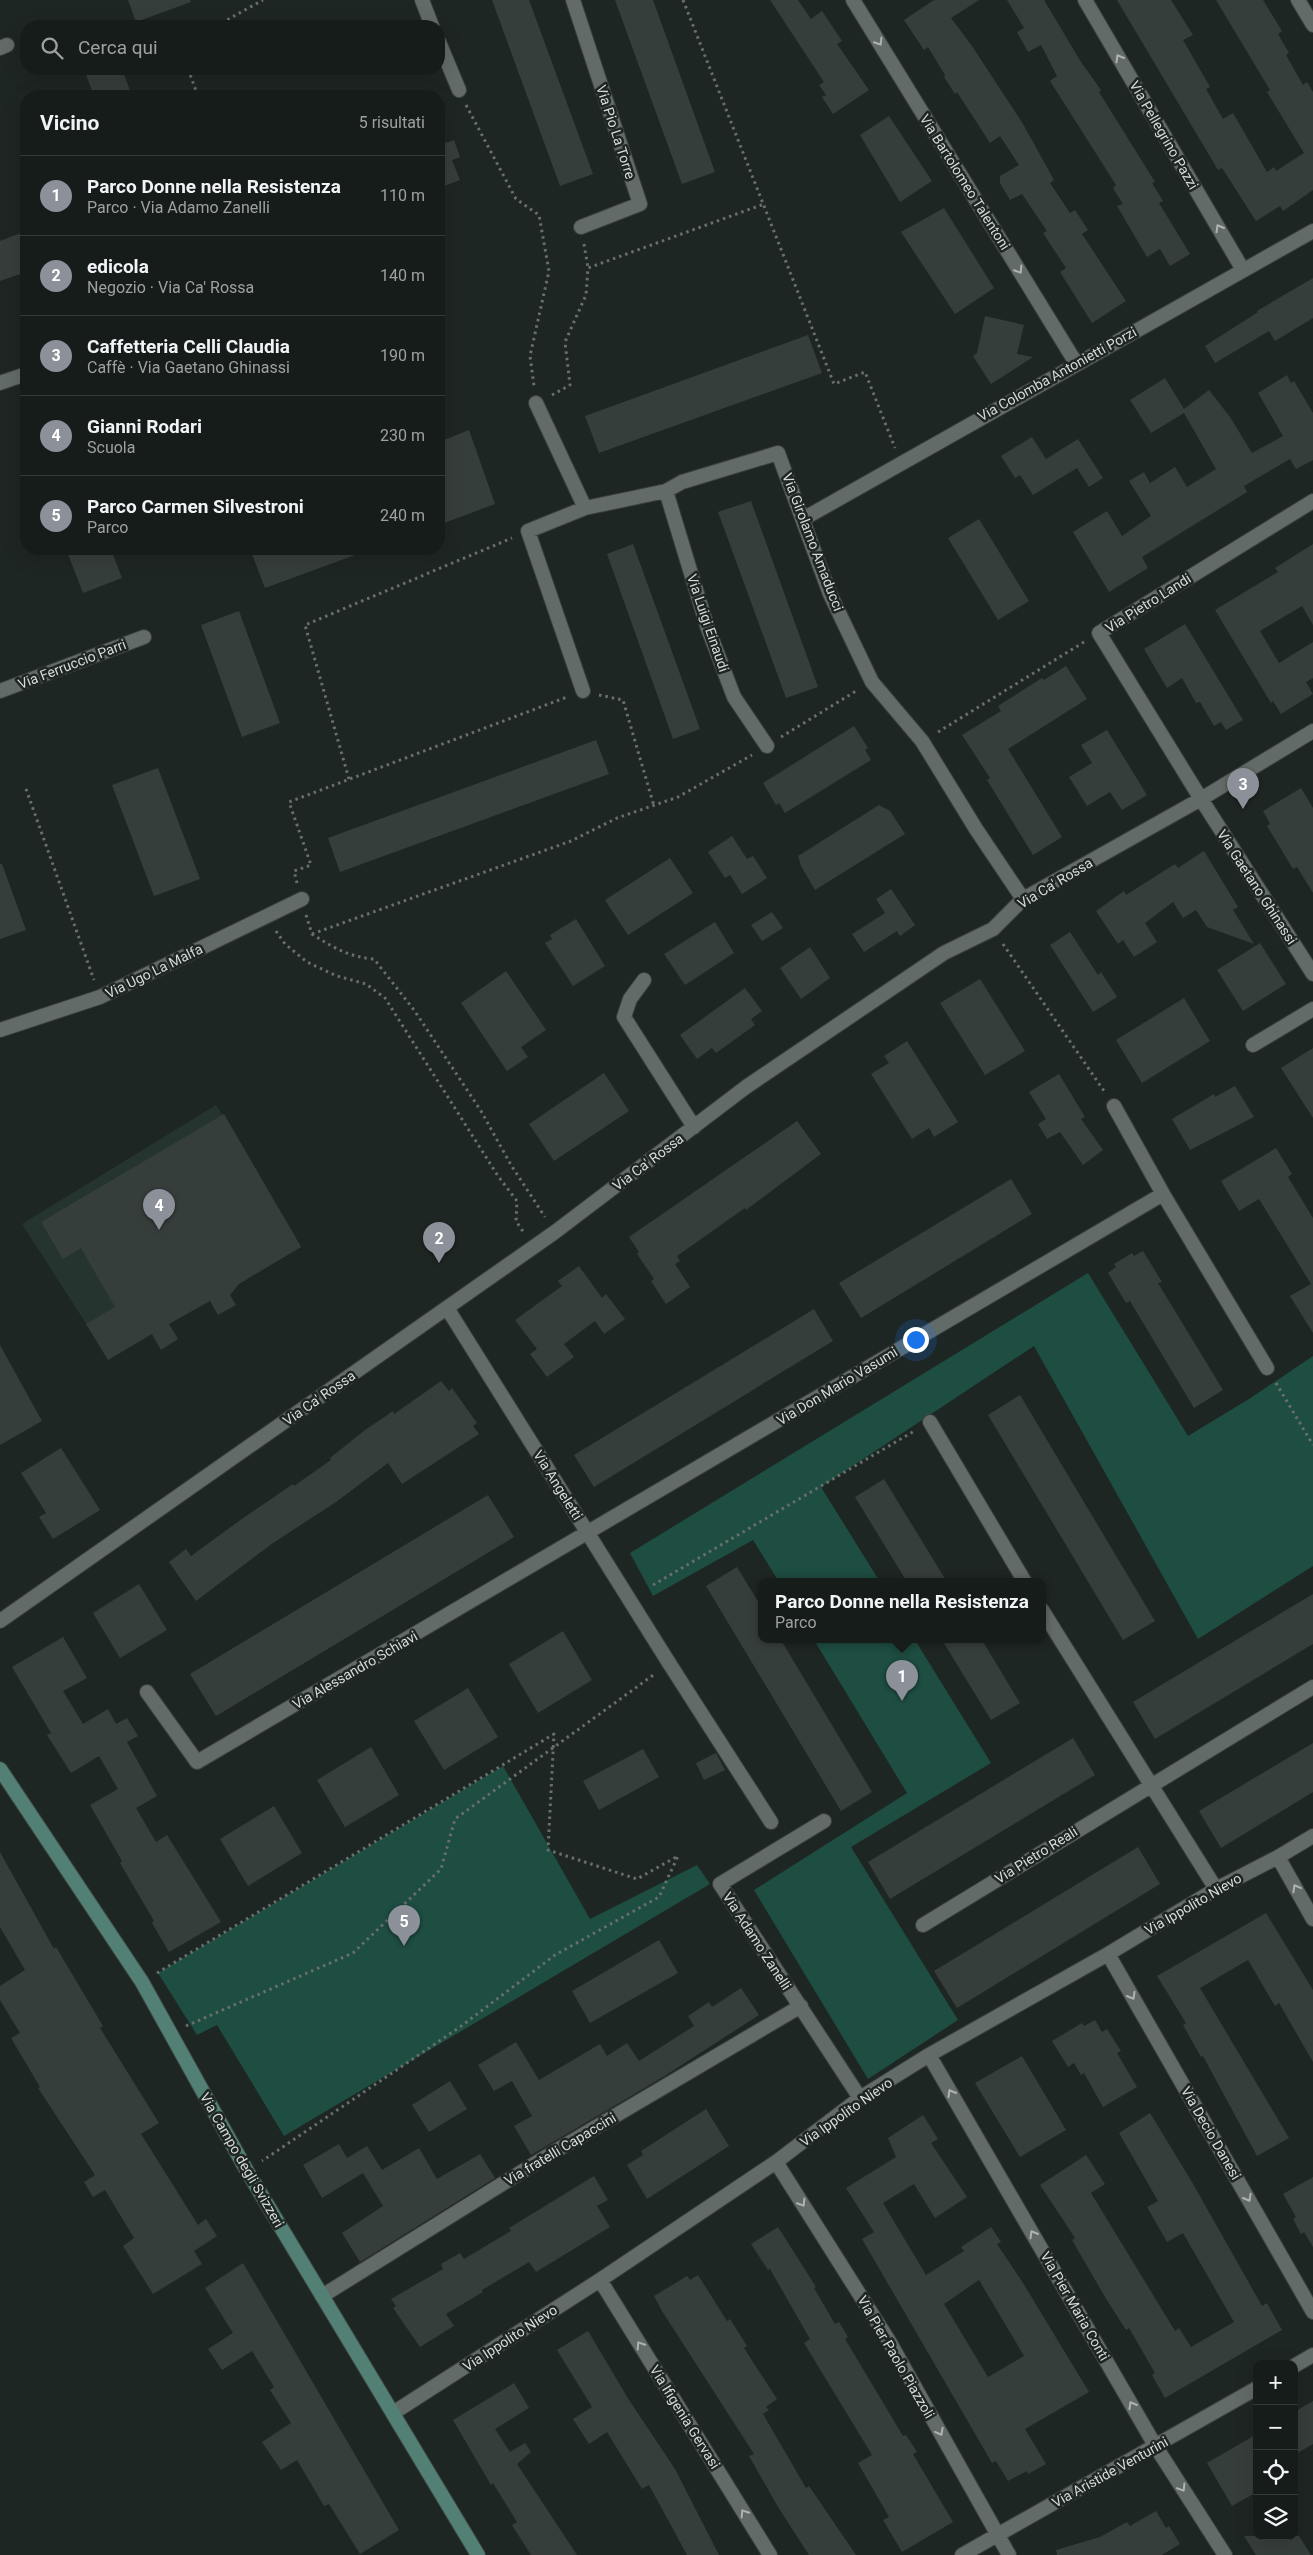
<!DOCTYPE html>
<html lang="it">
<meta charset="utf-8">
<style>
:root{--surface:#161c1a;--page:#232927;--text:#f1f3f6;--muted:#9ea1a2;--line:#353a39;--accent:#8c9099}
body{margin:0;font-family:Roboto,sans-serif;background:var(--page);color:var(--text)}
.controls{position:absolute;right:15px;bottom:15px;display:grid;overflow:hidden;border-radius:10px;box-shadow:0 5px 20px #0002}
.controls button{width:45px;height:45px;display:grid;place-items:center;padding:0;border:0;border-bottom:1px solid var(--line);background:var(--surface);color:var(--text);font:25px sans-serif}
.you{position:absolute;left:915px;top:1339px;width:18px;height:18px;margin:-12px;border:4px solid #fff;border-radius:50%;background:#1a73e8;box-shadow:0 0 0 8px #1a73e833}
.badge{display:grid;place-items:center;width:32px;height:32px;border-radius:50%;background:var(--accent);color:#fff;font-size:16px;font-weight:700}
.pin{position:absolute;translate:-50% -41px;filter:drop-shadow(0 1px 2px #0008)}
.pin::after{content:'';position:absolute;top:26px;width:18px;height:15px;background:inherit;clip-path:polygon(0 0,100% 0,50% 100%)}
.popup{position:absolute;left:758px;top:1578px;width:288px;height:65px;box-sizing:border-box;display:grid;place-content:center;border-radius:10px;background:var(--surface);filter:drop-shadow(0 1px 4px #0005);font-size:16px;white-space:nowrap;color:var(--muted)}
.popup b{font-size:19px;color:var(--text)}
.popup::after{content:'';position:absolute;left:50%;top:100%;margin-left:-10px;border:10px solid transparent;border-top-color:var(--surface)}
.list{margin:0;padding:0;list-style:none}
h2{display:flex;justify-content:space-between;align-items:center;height:65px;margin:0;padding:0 20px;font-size:21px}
h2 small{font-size:16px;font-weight:400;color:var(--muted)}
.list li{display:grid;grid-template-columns:32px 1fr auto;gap:15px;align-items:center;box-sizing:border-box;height:80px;padding:0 20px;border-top:1px solid var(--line)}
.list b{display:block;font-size:19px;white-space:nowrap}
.list p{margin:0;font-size:16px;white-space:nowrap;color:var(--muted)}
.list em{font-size:16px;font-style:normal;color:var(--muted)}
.icon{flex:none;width:28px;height:28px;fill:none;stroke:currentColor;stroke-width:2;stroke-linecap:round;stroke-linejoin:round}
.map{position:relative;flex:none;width:1313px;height:2555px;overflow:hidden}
.search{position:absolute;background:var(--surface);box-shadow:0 5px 20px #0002;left:20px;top:20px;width:425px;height:55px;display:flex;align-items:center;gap:12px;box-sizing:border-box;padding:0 18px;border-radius:20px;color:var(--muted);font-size:19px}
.panel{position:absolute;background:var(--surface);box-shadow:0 5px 20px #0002;left:20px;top:90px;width:425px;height:465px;border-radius:20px}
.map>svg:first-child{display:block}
</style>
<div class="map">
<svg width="1313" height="2555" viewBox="0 0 1313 2555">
<rect width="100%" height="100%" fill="#1e2623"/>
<path fill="#263430" d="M216,1105L296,1237L105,1353L22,1224Z"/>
<path fill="#1e4d41" d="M1088,1273L1188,1436L1249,1399L1313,1356V1566L1198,1639L1034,1346L821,1487L880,1582H779L753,1540L653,1596L630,1553Z
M814,1640H915L991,1763L851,1847L958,2020L868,2079L754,1890L907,1793Z
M503,1766L590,1919L697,1865L710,1884L284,2136L217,2025L197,2035L158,1973Z"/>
<path fill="#363e3b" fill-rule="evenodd" d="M128,0H190L191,2L136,22Z
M492,0H529L593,174L560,186Z
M615,0H653L715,172L682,184Z
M770,0H798L811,19L822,11L842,41L837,44L869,90L833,114L822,97L826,95L819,85L824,82Z
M934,0H979L951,18L972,46L1023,124L1054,180L1050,183L1070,213L1075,210L1088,230L1082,234L1126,301L1092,323L1060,272L1066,268L1043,233L1047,231L1022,194L1010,200L1000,183V176L1019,165L1000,136L990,143L957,92L955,94L944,77L945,75L928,47L924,50L904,20Z
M1007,0H1044L1081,62L1101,90L1099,92L1155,182L1152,183L1163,201L1159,203L1190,254L1170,266L1160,249L1147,257L1117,206L1123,204L1113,188L1116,185L1050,81L1057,76L1041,45L1028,52L1017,32L1024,28Z
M1117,0H1171L1193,35L1183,40L1210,87L1206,89L1223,119L1233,113L1267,172L1274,167L1276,171L1304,153L1267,92L1270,90L1216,0H1263L1282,31L1278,34L1289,53L1286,55L1303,85L1307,82L1313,92V190L1283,211L1280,206L1256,221L1222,168L1218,170Z
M84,69H122L132,96H94Z
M889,116L932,181L900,202L860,135Z
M439,129H441L446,143L454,140L460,157L452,160L460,180L439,188Z
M944,208L994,288L955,314L901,232Z
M26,231V272L0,281V241Z
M1313,278V318L1275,341L1269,331L1215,363L1205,346L1258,312L1257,311Z
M985,316L1024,325L1017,354L1033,357L991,384L973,356L977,353Z
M808,335L822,373L599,453L585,416Z
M1287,375L1291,383L1294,381L1313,413V460L1296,469L1290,459L1244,486L1247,492L1142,557L1148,568L1109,592L1073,532L1107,511L1122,536L1151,516L1129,481L1144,472L1150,483L1175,467L1187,487L1216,469L1184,413L1151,433L1130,400L1165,378L1184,409L1209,390L1230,417L1252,453L1283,436L1258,393Z
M469,430L495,504L439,525V442Z
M1032,437L1046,459L1078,439L1103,478L1089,487L1077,468L1033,495L1020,475L1015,478L1001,456Z
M751,501L818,687L786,698L718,512Z
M979,519L1029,601L998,620L948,538Z
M633,544L700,729L673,739L607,554Z
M1313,544V625L1302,606L1260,631L1279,663L1313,642V678L1306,682L1313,694L1281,714L1273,701L1271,703L1215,610L1278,572L1275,568Z
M66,549H111L122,578L83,593Z
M250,549H366V551L265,588Z
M239,611L280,723L242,737L201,625Z
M1185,624L1243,720L1226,730L1221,722L1214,726L1200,702L1196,703L1182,678L1167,688L1144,649Z
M1066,666L1087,699L1008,749L1062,837L1033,855L987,780L990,778L962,735L1001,711L998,706L1042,678L1044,680Z
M854,726L868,748L865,750L871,760L785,813L779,803L776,805L763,783Z
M1107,730L1147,795L1122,810L1110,792L1087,806L1069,777L1092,763L1081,745Z
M596,740L609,774L340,872L328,838Z
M158,768L200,879L154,896L112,785Z
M1301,788L1313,808V893L1297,867L1293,869L1267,826L1270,824L1263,811Z
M879,805L890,811L905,834L815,890L801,866L798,856Z
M732,836L747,859L753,856L767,878L742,894L730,875L725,878L708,852Z
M1204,851L1238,907L1233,910L1254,944L1207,927L1196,910L1183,918L1173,902L1145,923L1157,942L1134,957L1123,940L1118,944L1096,911L1124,891L1126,895L1175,864L1178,868Z
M670,858L693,893L628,935L605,900Z
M0,864H2L26,930L0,939Z
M891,889L915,925L900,936L897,931L864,952L852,934L885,913L876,899Z
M772,912L783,928L762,941L751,925Z
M576,919L605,966L573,986L545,943L552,939L550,935Z
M715,922L734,953L685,985L664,954Z
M1070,932L1098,975L1101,972L1117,997L1093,1012L1050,945Z
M1260,943L1286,984L1243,1011L1217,970Z
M810,947L830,978L801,999L780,968Z
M506,971L546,1030L521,1047L528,1057L507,1071L461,1003Z
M980,979L1025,1051L985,1075L940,1003Z
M745,988L762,1011L751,1019L755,1025L716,1053L712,1048L697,1059L680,1035Z
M1184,998L1210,1041L1142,1083L1116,1040Z
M907,1041L958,1122L934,1137L929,1128L912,1139L871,1074L889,1063L884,1056Z
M1313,1048V1118L1281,1068Z
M604,1073L629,1111L554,1161L529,1124Z
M1059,1074L1085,1117L1081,1119L1103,1150L1083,1165L1060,1132L1047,1139L1038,1124L1046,1119L1029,1092Z
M1235,1086L1254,1117L1190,1150L1172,1119L1214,1094L1215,1097Z
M224,1114L301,1247L239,1284L230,1295L236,1305L218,1315L210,1301L169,1324L178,1339L161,1350L152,1334L108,1360L86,1324L115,1307L81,1248L63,1259L41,1222Z
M797,1121L821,1154L746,1210L745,1208L677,1256L680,1261L675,1264L690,1287L666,1304L651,1281L654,1279L637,1254L639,1252L629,1237Z
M1276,1148L1292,1174L1288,1177L1313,1218V1333L1290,1296L1311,1284L1281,1235L1259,1199L1239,1211L1221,1181Z
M1011,1179L1032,1214L861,1318L839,1283Z
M1143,1251L1162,1282L1158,1283L1223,1390L1194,1408L1130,1301L1126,1303L1108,1273L1116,1267L1114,1264L1132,1253L1134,1256Z
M579,1266L602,1298L606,1294L625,1319L604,1334L595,1321L564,1344L574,1357L547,1377L530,1354L537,1349L515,1320L562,1286L558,1281Z
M814,1309L833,1341L594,1487L574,1455Z
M0,1345L42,1421L0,1445Z
M441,1381L449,1391L452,1388L477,1423L473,1426L479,1434L402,1484L388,1463L336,1502L273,1543L196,1601L169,1562L186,1549L191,1556L239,1521L293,1484L294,1486L331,1460L330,1458L365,1430L393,1411L394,1414Z
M1020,1395L1155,1621L1123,1640L988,1415Z
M61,1448L100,1510L53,1539L39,1517L46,1513L21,1473Z
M884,1479L947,1582H907L855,1497Z
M488,1495L514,1537L216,1716L190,1674Z
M737,1567L762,1608V1640H781L872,1792L841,1811L706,1586Z
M139,1584L167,1630L120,1658L93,1613Z
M1313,1594V1644L1155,1739L1133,1702Z
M563,1631L592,1680L538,1713L509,1664Z
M63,1637L87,1678L63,1691L83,1724L108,1709L116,1724L127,1718L138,1736L127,1742L157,1796L136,1808L156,1842L167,1835L221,1922L169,1952L152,1923L154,1921L120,1863L122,1861L90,1805L118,1789L99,1756L71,1773L47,1735L51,1733L12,1667Z
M942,1640H982L1020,1703L991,1720Z
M468,1688L498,1737L444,1770L414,1721Z
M1073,1738L1095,1775L890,1899L868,1862Z
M1313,1743V1792L1221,1848L1199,1811Z
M371,1747L399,1795L345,1827L317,1780Z
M643,1749L659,1777L599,1810L583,1781Z
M716,1753L725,1770L704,1780L696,1763Z
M274,1806L302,1853L248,1886L220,1839Z
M1138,1847L1160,1884L957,2008L934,1971Z
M0,1852L54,1949L56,1947L103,2026L100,2028L159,2123L141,2134L198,2225L206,2219L217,2236L194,2251L202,2264L153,2294L123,2246L134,2238L105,2190L93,2197L84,2182L95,2175L38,2088L40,2087L11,2038L20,2033L0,2000V1986L25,1970L0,1927Z
M1266,1913L1313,1990V2062L1279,2003L1275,2006L1248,1960L1200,1988L1289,2138L1257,2156L1203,2056L1201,2057L1183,2025L1186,2023L1157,1976Z
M659,1940L678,1973L590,2023L572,1991Z
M741,1988L759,2015L663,2077L531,2155L514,2126L532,2116L512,2081L494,2091L478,2065L516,2042L539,2080L600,2044L607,2056L627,2043L639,2061L694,2026L688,2016L709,2002L712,2007Z
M1095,2020L1102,2032L1107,2029L1121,2051L1117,2053L1137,2087L1103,2107L1084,2073L1081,2075L1074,2063L1068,2067L1052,2041L1082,2023L1084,2026Z
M1022,2056L1066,2130L1020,2157L975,2083Z
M450,2081L467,2109L429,2132L412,2105Z
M706,2109L729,2146L647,2199L627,2165L643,2155L641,2151Z
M1150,2113L1192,2182L1262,2306L1267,2303L1282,2330L1165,2398L1152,2375L1155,2373L1129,2328L1126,2330L1105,2297L1072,2240L1075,2238L1040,2185L1086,2155L1105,2184L1091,2193L1175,2331L1179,2328L1191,2347L1234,2322L1183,2233L1167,2242L1147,2207L1158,2201L1119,2133Z
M923,2115L938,2139L931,2143L967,2197L935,2218L914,2184L883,2203L926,2275L964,2251L961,2247L991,2227L1001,2242L997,2244L1023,2283L1089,2392L1025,2429L1046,2464L1028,2474L1027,2471L1008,2481L996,2461L992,2463L862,2239L874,2232L846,2188L896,2157L888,2138ZM979,2280L1024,2356L988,2377L944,2304Z
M339,2144L347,2158L367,2146L382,2170L419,2148L437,2179L480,2154L495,2178L360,2262L342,2233L383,2206L363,2173L322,2198L303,2165Z
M594,2176L608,2200L597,2206L610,2227L536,2272L529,2262L482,2290L483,2292L446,2314L454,2326L420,2347L393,2308L396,2306L391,2299L443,2269L441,2264L460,2253L464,2259L511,2231L509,2228Z
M1313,2177V2247L1304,2232L1301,2234L1293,2219L1296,2217L1283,2194Z
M778,2227L816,2287L814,2288L835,2324L839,2322L848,2337L845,2339L903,2436L906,2435L917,2452L913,2454L953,2522L902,2552L883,2520L889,2517L858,2463L872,2455L804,2343L810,2339L770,2269L768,2270L751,2244Z
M243,2263L399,2530L360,2554L329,2504L324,2506L297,2460L281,2470L262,2442L291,2423L270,2390L274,2387L252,2351L222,2370L208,2349L233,2333L205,2288Z
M698,2275L727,2321L730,2319L747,2346L744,2348L777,2399L766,2407L769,2410L763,2414L806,2488L809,2486L856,2555H809L778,2507L749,2456L754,2454L662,2311L654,2296L687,2276L690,2280Z
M588,2331L629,2400L675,2469L719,2555H687L649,2485L642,2489L607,2432L589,2444L573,2419L592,2407L557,2350Z
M514,2383L529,2408L495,2429L510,2452L525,2443L531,2452L517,2464L577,2555H531L512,2525L517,2522L493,2483L491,2485L453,2420Z
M1313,2401V2444L1294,2455V2412Z
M1257,2434V2492L1232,2506L1207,2463Z
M1156,2511L1166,2528L1169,2526L1180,2544L1162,2555H1057L1056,2550L1100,2537L1127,2522L1130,2526Z
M1244,2536H1299L1311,2555H1256Z"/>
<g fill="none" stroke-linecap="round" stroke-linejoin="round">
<g stroke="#39403e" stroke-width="16">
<path id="pedestrian" d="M669,1663L771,1822"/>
</g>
<g stroke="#39403e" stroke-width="16">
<path id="minor" d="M422,0L432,26
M573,0L640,204L581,227
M853,0L1076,363
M1085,0L1243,270
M1298,0L1313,25
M439,42L459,90
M0,48L7,45
M0,383L26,374
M536,403L585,508
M666,491L707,626L734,697L767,746
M1313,501L1099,633L1201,799L1313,974
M803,519L1313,231
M0,691L144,637
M583,691L528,531L585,508L666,491L682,482L778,453L830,594L872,682L922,741L976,829L1023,899
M644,980L630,999L624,1017L694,1127
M0,1030L100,997L302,899
M1253,1045L1313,1009
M1114,1106L1163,1194
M447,1308L669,1663
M930,1422L1025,1582
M1042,1610L1216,1889
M0,1621L555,1232L746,1087L944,953L993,929L1023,899L1201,799L1313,731
M147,1692L197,1762L1163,1194L1267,1368
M824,1821L720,1884L860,2098
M1278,1857L1313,1919
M923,1925L1313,1687
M1108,1954L1313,2312
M929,2055L1156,2447L1225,2555
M776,2162L889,2341L1009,2555
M600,2280L770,2555
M322,2296L552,2153L801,2006
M1294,2366L1313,2355
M393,2413L600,2280L776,2162L860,2098L929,2055L1108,1954L1216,1889L1278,1857L1313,1836
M962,2555L1257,2388"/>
</g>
<g stroke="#39403e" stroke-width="16">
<path id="secondary" d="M0,1769L142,1982L247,2171L478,2555"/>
</g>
<path stroke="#686f6c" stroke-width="3" stroke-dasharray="2.5 4" stroke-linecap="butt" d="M683,0L834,384L865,372L895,448
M216,26L263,0
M188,69L198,96
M466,105L516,199L539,215L549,271L530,356L534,386
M584,244L588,268
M552,395L570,385L565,342L586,295L588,268L764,204
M599,695L623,700L654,806
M938,732L1084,642
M781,737L856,691
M349,779L305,625L512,538
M26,789L94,980
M297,883L294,871L311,865L289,802L567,697
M306,915L312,934C332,947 349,957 374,959L414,1010L481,1111L511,1165L545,1217
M276,931L285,944L307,962L337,976L366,984L385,998L498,1176L517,1201L516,1221L524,1233
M312,934L571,841L617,818L678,797L752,755
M1003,944L1104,1091
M1276,1383L1313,1445
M653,1585L916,1430
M157,1973L554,1734L548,1850L637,1879L678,1856L659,1897L555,1955L460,2027L262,2161
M186,2026L353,1953L441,1869L455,1819L656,1673"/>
<use href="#pedestrian" stroke="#626b68" stroke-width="14"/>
<use href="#minor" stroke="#626b68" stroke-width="14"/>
<use href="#secondary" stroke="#538075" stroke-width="14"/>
</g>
<defs><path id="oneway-chevron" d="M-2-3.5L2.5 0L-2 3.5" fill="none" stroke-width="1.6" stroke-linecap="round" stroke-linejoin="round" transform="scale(1.25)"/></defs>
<g stroke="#adb4b1">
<use href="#oneway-chevron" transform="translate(879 42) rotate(58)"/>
<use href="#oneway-chevron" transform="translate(1119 58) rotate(-120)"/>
<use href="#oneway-chevron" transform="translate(1219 228) rotate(-120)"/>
<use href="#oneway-chevron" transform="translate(1019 270) rotate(58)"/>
<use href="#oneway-chevron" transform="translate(1296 1888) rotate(-119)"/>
<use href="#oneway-chevron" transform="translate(1132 1996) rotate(60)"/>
<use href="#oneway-chevron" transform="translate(951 2093) rotate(-120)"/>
<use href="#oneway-chevron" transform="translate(1248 2198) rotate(60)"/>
<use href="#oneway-chevron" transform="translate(802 2203) rotate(58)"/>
<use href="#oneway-chevron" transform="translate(1033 2234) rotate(-120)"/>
<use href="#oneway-chevron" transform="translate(640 2345) rotate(-122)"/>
<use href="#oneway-chevron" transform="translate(1132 2405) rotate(-120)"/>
<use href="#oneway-chevron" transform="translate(940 2432) rotate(61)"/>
<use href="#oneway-chevron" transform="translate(1182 2488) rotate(58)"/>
<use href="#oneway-chevron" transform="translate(744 2513) rotate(-122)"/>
</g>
<g text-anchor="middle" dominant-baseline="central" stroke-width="5" stroke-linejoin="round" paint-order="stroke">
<g font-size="14" fill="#d6dbd9" stroke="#1e2623">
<text transform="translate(616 132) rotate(72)">Via Pio La Torre</text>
<text transform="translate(1164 135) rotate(60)">Via Pellegrino Pazzi</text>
<text transform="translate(965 182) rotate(58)">Via Bartolomeo Talentoni</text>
<text transform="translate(1057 374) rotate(-29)">Via Colomba Antonietti Porzi</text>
<text transform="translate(813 542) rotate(69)">Via Girolamo Amaducci</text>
<text transform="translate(1148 603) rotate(-32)">Via Pietro Landi</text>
<text transform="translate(708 623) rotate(71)">Via Luigi Einaudi</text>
<text transform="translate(72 664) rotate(-21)">Via Ferruccio Parri</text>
<text transform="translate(1055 883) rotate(-31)">Via Ca' Rossa</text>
<text transform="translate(1257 887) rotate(57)">Via Gaetano Ghinassi</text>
<text transform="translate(154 971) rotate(-26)">Via Ugo La Malfa</text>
<text transform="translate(648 1162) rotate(-37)">Via Ca' Rossa</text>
<text transform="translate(837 1386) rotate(-31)">Via Don Mario Vasumi</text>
<text transform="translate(319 1398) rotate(-35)">Via Ca' Rossa</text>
<text transform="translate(558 1485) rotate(58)">Via Angeletti</text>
<text transform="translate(355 1670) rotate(-30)">Via Alessandro Schiavi</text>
<text transform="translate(1036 1855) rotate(-32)">Via Pietro Reali</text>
<text transform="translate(1193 1904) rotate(-30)">Via Ippolito Nievo</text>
<text transform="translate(757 1941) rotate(57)">Via Adamo Zanelli</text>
<text transform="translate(846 2112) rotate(-35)">Via Ippolito Nievo</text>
<text transform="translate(1211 2133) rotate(60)">Via Decio Danesi</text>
<text transform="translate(560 2149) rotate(-31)">Via fratelli Capaccini</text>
<text transform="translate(242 2160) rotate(60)">Via Campo degli Svizzeri</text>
<text transform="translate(1075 2306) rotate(60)">Via Pier Maria Conti</text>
<text transform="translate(510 2338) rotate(-33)">Via Ippolito Nievo</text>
<text transform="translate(896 2357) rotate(60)">Via Pier Paolo Piazzoli</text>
<text transform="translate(685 2417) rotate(58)">Via Ifigenia Gervasi</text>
<text transform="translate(1110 2472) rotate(-29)">Via Aristide Venturini</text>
</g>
</g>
</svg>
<div class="controls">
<button>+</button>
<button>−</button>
<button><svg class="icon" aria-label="locate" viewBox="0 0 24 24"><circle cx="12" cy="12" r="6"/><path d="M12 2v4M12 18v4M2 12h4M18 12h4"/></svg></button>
<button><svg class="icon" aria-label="layers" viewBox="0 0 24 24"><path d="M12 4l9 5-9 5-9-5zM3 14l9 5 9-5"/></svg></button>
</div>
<div class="you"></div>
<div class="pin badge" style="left:902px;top:1701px">1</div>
<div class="popup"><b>Parco Donne nella Resistenza</b>Parco</div>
<div class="pin badge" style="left:439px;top:1263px">2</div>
<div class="pin badge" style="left:1243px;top:809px">3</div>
<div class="pin badge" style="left:159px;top:1230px">4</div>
<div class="pin badge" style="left:404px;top:1946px">5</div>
<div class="search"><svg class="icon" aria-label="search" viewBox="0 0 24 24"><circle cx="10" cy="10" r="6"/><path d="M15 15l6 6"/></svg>Cerca qui</div>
<section class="panel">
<h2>Vicino<small>5 risultati</small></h2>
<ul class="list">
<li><span class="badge">1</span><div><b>Parco Donne nella Resistenza</b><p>Parco · Via Adamo Zanelli</p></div><em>110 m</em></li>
<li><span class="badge">2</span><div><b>edicola</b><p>Negozio · Via Ca' Rossa</p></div><em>140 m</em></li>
<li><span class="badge">3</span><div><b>Caffetteria Celli Claudia</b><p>Caffè · Via Gaetano Ghinassi</p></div><em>190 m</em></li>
<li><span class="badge">4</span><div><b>Gianni Rodari</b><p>Scuola</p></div><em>230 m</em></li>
<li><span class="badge">5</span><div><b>Parco Carmen Silvestroni</b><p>Parco</p></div><em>240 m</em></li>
</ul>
</section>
</div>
